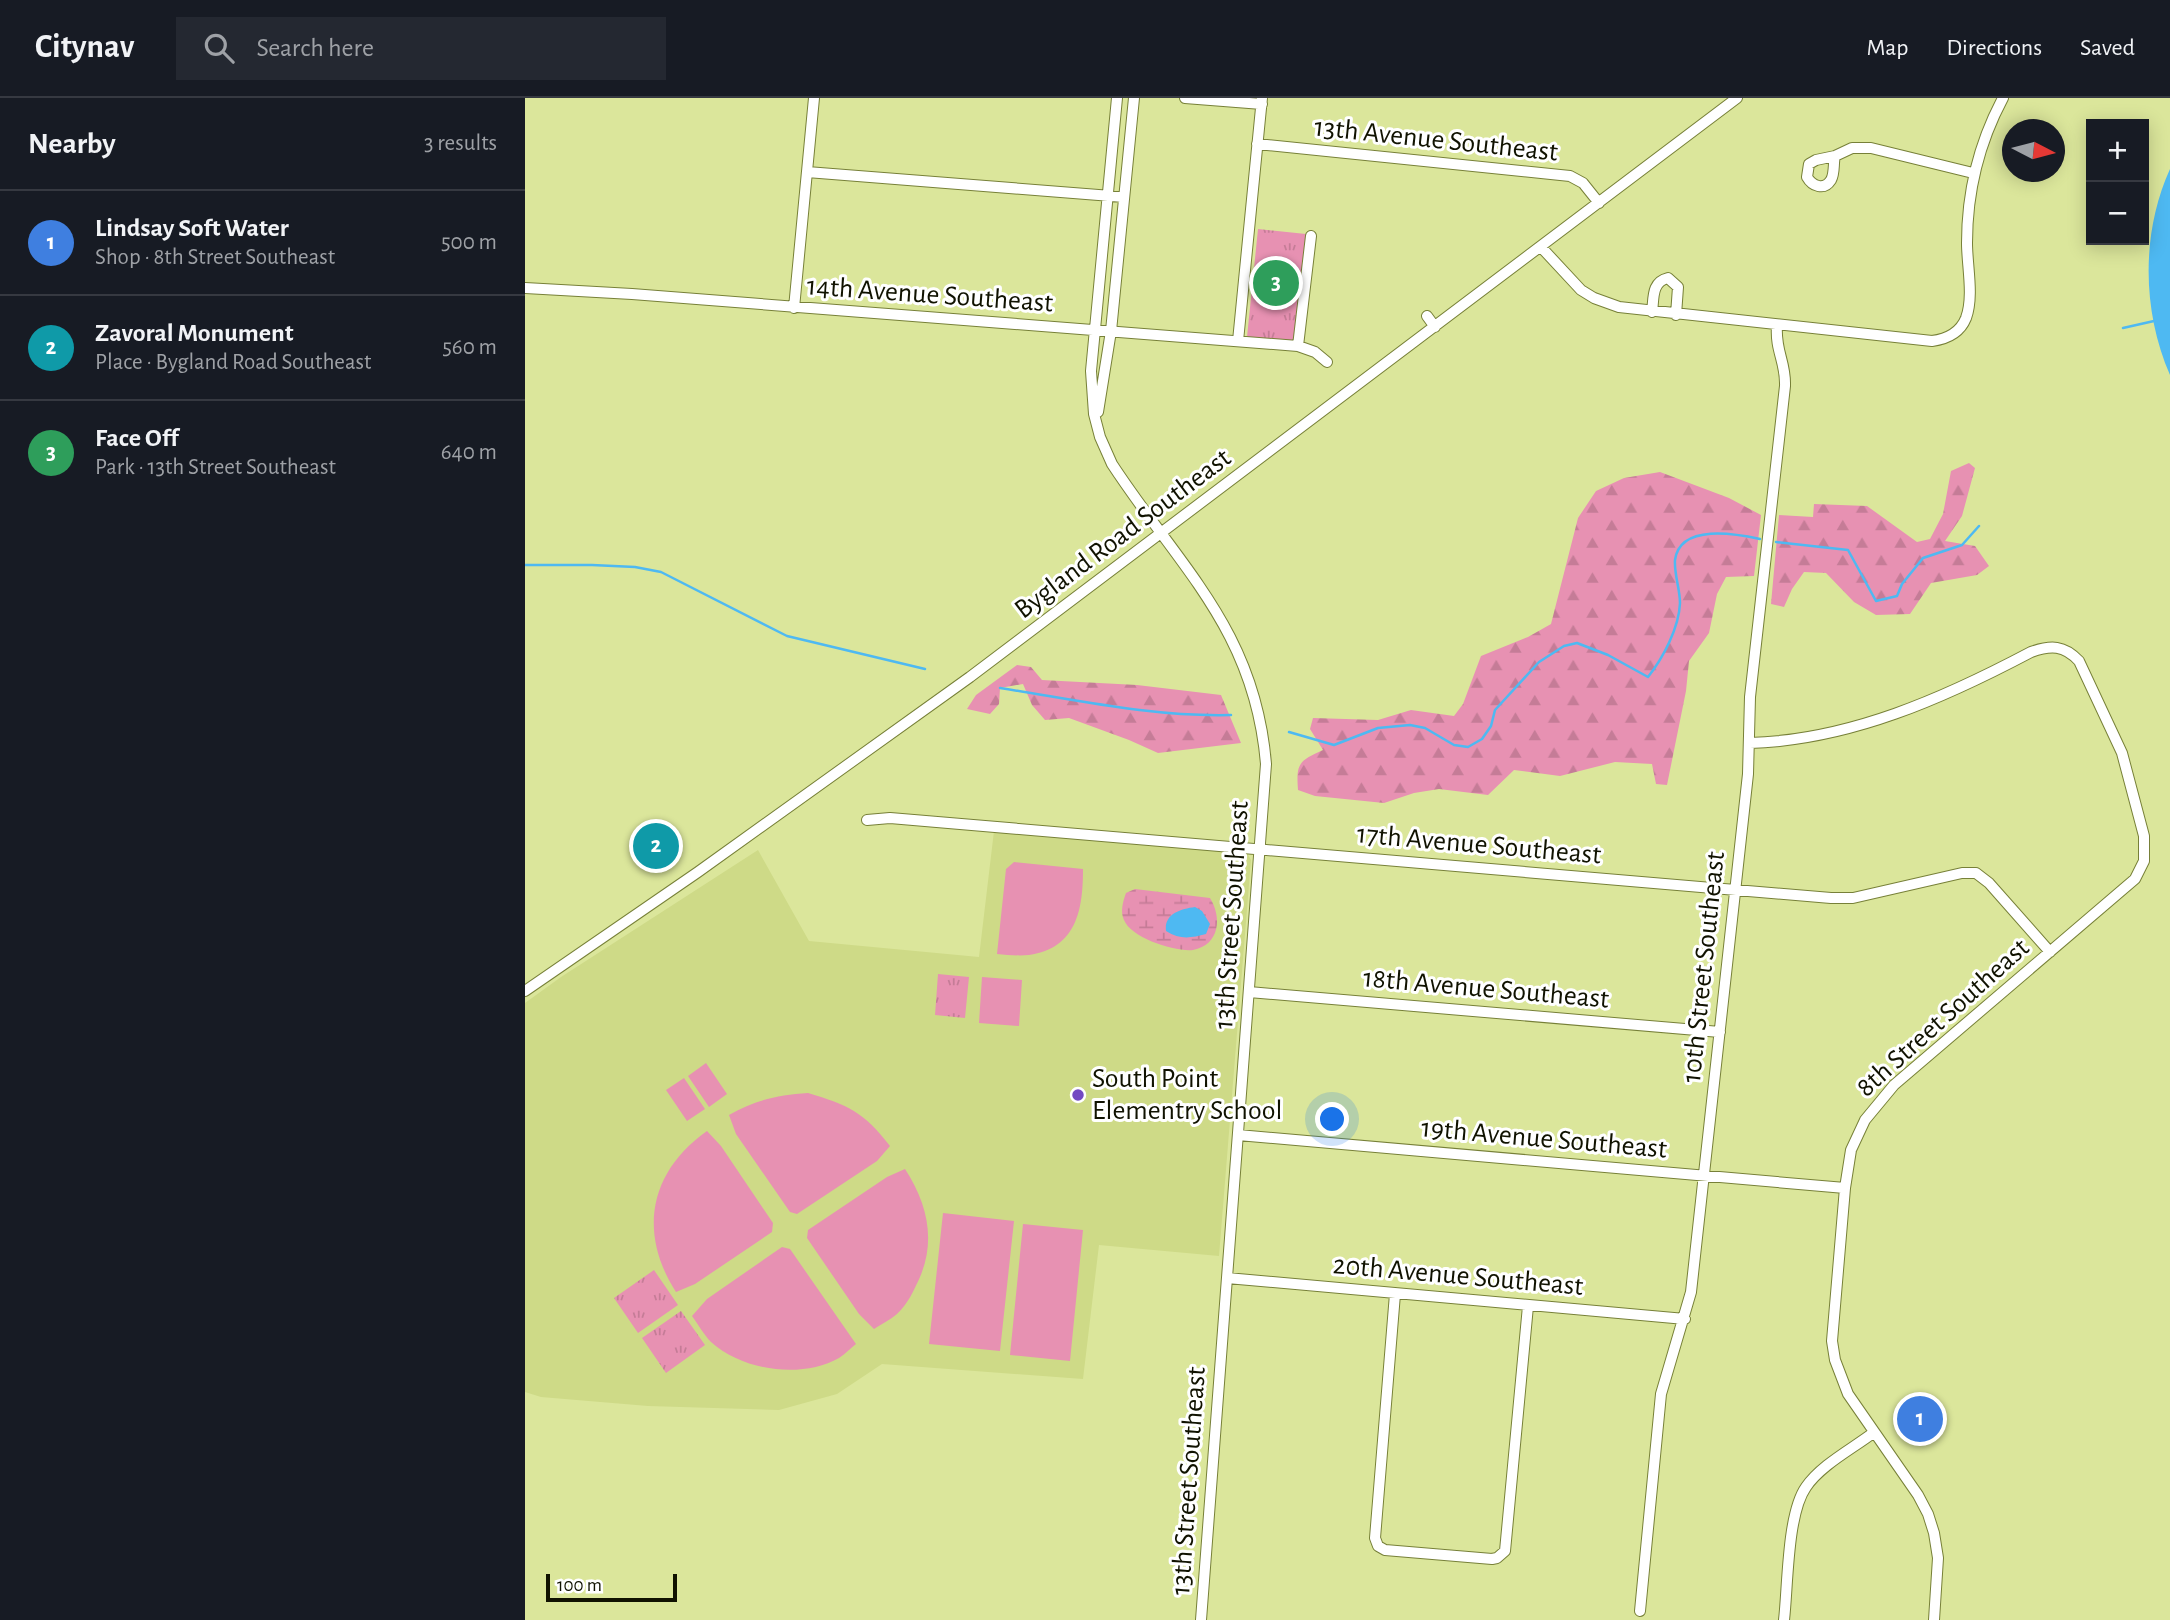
<!DOCTYPE html>
<meta charset="utf-8">
<style>
:root{--surface:#171b24;--page:#242831;--text:#f1f3f6;--muted:#9ea1a6;--line:#363941;--accent:#7c3aed}
body{margin:0;font-family:"Alegreya Sans",sans-serif;background:var(--page);color:var(--text)}
.controls{position:absolute;right:21px;top:21px;display:grid;overflow:hidden;border-radius:0px;box-shadow:0 4px 18px #0003}
.controls button{width:63px;height:63px;display:grid;place-items:center;padding:0;border:0;border-bottom:2px solid var(--line);background:var(--surface);color:var(--text);font:35px sans-serif}
.compass{position:absolute;left:1477px;top:21px;width:63px;height:63px;border-radius:50%;background:var(--surface);box-shadow:0 4px 18px #0003;rotate:96deg}
.scale{position:absolute;left:21px;bottom:18px;width:131px;box-sizing:border-box;padding-left:7px;border:4px solid #101200;border-top:0;font-size:19px;line-height:24px;white-space:nowrap;color:#101200;-webkit-text-stroke:5px #fff;paint-order:stroke}
.you{position:absolute;left:808px;top:1022px;width:24px;height:24px;margin:-18px;border:5px solid #fff;border-radius:50%;background:#1a73e8;box-shadow:0 0 0 10px #1a73e833}
.badge{display:grid;place-items:center;width:46px;height:46px;border-radius:50%;background:var(--accent);color:#fff;font-size:23px;font-weight:700}
.pin{position:absolute;translate:-50% -50%;border:4px solid #fff;box-shadow:0 2px 7px #0006}
.list{margin:0;padding:0;list-style:none}
h2{display:flex;justify-content:space-between;align-items:center;height:91px;margin:0;padding:0 28px;font-size:30px}
h2 small{font-size:23px;font-weight:400;color:var(--muted)}
.list li{display:grid;grid-template-columns:46px 1fr auto;gap:21px;align-items:center;box-sizing:border-box;height:105px;padding:0 28px;border-top:2px solid var(--line)}
.list b{display:block;font-size:26px;white-space:nowrap}
.list p{margin:0;font-size:23px;white-space:nowrap;color:var(--muted)}
.list em{font-size:23px;font-style:normal;color:var(--muted)}
.icon{flex:none;width:38px;height:38px;fill:none;stroke:currentColor;stroke-width:2;stroke-linecap:round;stroke-linejoin:round}
.map{position:relative;flex:none;width:1645px;height:1522px;overflow:hidden}
header{display:flex;align-items:center;gap:42px;box-sizing:border-box;height:98px;padding:0 35px;background:var(--surface);border-bottom:2px solid var(--line)}
header strong{font-size:33px}
nav{display:flex;gap:38px;margin-inline-start:auto;font-size:24px}
.search{width:490px;height:63px;background:var(--page);display:flex;align-items:center;gap:18px;box-sizing:border-box;padding:0 24px;border-radius:0px;color:var(--muted);font-size:26px}
main{display:flex}
aside{flex:1;background:var(--surface)}
.map>svg:first-child{display:block}
</style>
<header>
<strong>Citynav</strong>
<div class="search"><svg class="icon" aria-label="search" viewBox="0 0 24 24"><circle cx="10" cy="10" r="6"/><path d="M15 15l6 6"/></svg>Search here</div>
<nav><a>Map</a><a>Directions</a><a>Saved</a></nav>
</header>
<main>
<aside>
<h2>Nearby<small>3 results</small></h2>
<ul class="list">
<li><span class="badge" style="background:#3f7fe0">1</span><div><b>Lindsay Soft Water</b><p>Shop · 8th Street Southeast</p></div><em>500 m</em></li>
<li><span class="badge" style="background:#0f9aa8">2</span><div><b>Zavoral Monument</b><p>Place · Bygland Road Southeast</p></div><em>560 m</em></li>
<li><span class="badge" style="background:#2e9e5b">3</span><div><b>Face Off</b><p>Park · 13th Street Southeast</p></div><em>640 m</em></li>
</ul>
</aside>
<div class="map">
<svg width="1645" height="1522" viewBox="0 0 1645 1522">
<defs>
<pattern id="forest-firs" width="22" height="20" patternUnits="userSpaceOnUse" patternTransform="scale(1.75)"><rect width="22" height="20" fill="#e791b2"/><path d="M5 1l3.5 6h-7zM16 11l3.5 6h-7z" fill="#c57c97"/></pattern>
<pattern id="wetland-marsh" width="20" height="14" patternUnits="userSpaceOnUse" patternTransform="scale(1.75)"><rect width="20" height="14" fill="#e791b2"/><path d="M1 5h8M5 5V1M11 12h8M15 12V8" fill="none" stroke="#c57c97"/></pattern>
<pattern id="park-tufts" width="24" height="20" patternUnits="userSpaceOnUse" patternTransform="scale(1.75)"><rect width="24" height="20" fill="#e791b2"/><path d="M3 7l-1-3M5 7V3M7 7l1-3M15 17l-1-3M17 17v-4M19 17l1-3" fill="none" stroke="#c57c97"/></pattern>
</defs>
<rect width="100%" height="100%" fill="#dbe69b"/>
<path fill="#ceda87" d="M469,733L722,755L726,762L694,1158L574,1147L558,1281L357,1266L312,1296L254,1312L123,1308L16,1299L0,1294V905L36,879L233,752L284,843L454,859Z"/>
<path fill="#e791b2" d="M489,764L558,771C558,811 552,850 504,857C494,858 482,857 472,856L481,771Z
M457,879L497,882L494,928L454,925Z
M181,965L202,996L184,1009L163,978Z
M159,980L180,1011L162,1023L141,992Z
M283,995C323,1007 339,1014 365,1048L352,1063L272,1116L265,1114L211,1036L204,1017C230,1002 253,997 283,995Z
M182,1033L196,1048L248,1125L247,1134L170,1186L151,1194C113,1135 124,1074 182,1033Z
M380,1071C402,1105 411,1141 395,1179C389,1192 383,1206 372,1216C365,1222 356,1226 349,1231L334,1216L282,1140L283,1132L362,1079Z
M418,1115L489,1123L475,1253L404,1246Z
M498,1126L558,1132L545,1263L485,1257Z
M257,1149L265,1151L331,1246C326,1250 320,1256 314,1260C277,1281 218,1273 186,1244C179,1237 173,1226 167,1218L182,1201Z"/>
<path fill="url(#forest-firs)" d="M1444,365L1450,370L1437,418L1420,443L1450,448L1464,468L1452,477L1406,485L1385,516L1351,517L1329,504L1301,475L1279,474L1267,491L1259,509L1246,506L1254,417L1288,419L1289,406L1342,408L1392,444L1405,441L1418,416L1426,373Z
M1135,374L1204,400L1236,417L1229,478L1201,479L1192,496L1184,535L1164,563L1161,593L1142,687L1131,686L1127,666L1090,664L1035,678L989,672L963,697L914,691L889,695L859,705L790,698L773,692C771,665 774,663 798,652L785,631L788,620L853,622L886,612L929,618L938,606L956,558L1003,539L1026,526L1053,420L1071,393L1099,380Z
M492,567L506,569L517,582L612,587L696,597L716,645L633,655L604,642L544,620L520,622L507,607L498,586L475,590L474,606L465,616L442,611L451,597Z"/>
<path fill="url(#wetland-marsh)" d="M610,791L685,800C697,819 695,847 668,852C650,854 606,840 599,822C595,814 598,803 601,795Z"/>
<path fill="url(#park-tufts)" d="M733,131L781,136L769,244L722,239Z
M413,876L444,879L440,920L410,917Z
M129,1172L153,1207L113,1235L89,1200Z
M156,1213L180,1247L141,1275L117,1240Z"/>
<path fill="#4eb9f2" d="M1645,71V277C1617,213 1616,135 1645,71Z
M670,809L677,813L685,826L681,836C666,840 655,842 641,833C639,816 655,811 670,809Z"/>
<g fill="none" stroke-linecap="round" stroke-linejoin="round">
<path stroke="#4eb9f2" stroke-width="2.5" d="M1598,230L1629,223
M1251,444L1323,452L1351,503L1372,498L1377,486L1398,460L1437,447L1454,428
M0,467H67L110,469L136,474L262,538L400,571
M475,590C552,602 628,619 706,617
M764,634L809,647L853,630L885,627L900,630L929,647L943,649L957,641L966,628L970,612L1014,564L1039,548L1052,545L1083,557L1123,579C1138,560 1154,530 1155,505C1155,491 1149,476 1150,462C1155,425 1212,436 1235,441"/>
<g stroke="#778038" stroke-width="12">
<path id="minor" d="M592,0L566,273L569,316L575,339L587,366C655,470 730,532 741,666L676,1522
M660,0L737,6
M732,46L1045,78L1058,85L1074,105
M1310,58L1327,50H1346L1448,75
M1310,58C1308,65 1310,75 1306,82C1299,93 1287,88 1282,79L1284,66L1291,62Z
M282,74L599,99
M1016,149L1056,192L1069,200L1094,209L1407,243C1422,241 1435,235 1441,220C1449,198 1442,168 1442,145C1442,93 1454,45 1478,0
M0,190L107,196L773,248L790,254L802,264
M269,210L289,0
M1127,214C1129,201 1126,184 1143,180L1153,189L1151,217
M902,218L910,229
M713,243L737,0
M773,248L786,138
M573,314L586,233L609,0
M1225,645C1325,642 1419,600 1506,554C1526,547 1539,547 1554,563L1597,655L1619,738V763L1610,781L1369,987L1340,1022L1326,1052L1320,1090L1307,1243L1310,1262L1323,1296L1393,1397L1403,1416L1409,1435L1413,1460L1409,1522
M342,722L365,720L1306,800H1328L1437,775H1451L1464,785L1525,854
M0,893L173,774L445,579L1212,0
M724,894L1195,934
M713,1037L1320,1090
M702,1180L1160,1221
M870,1196L850,1440L853,1448L860,1452L967,1461L972,1460L980,1453L1003,1208
M1115,1513L1136,1296L1166,1194L1223,676L1225,599L1260,288C1261,264 1250,253 1252,228
M1259,1522C1263,1488 1262,1416 1281,1389C1296,1367 1327,1351 1348,1335"/>
</g>
<use href="#minor" stroke="#fff" stroke-width="10"/>
</g>
<circle fill="#7349c2" stroke="#fff" stroke-width="2.5" cx="553" cy="997" r="7"/>
<g text-anchor="middle" dominant-baseline="central" stroke-width="6" stroke-linejoin="round" paint-order="stroke">
<g font-size="28" fill="#101200" stroke="#fff">
<text transform="translate(911 42) rotate(6)">13th Avenue Southeast</text>
<text transform="translate(405 197) rotate(4)">14th Avenue Southeast</text>
<text transform="translate(598 436) rotate(-37)">Bygland Road Southeast</text>
<text transform="translate(954 747) rotate(5)">17th Avenue Southeast</text>
<text transform="translate(707 817) rotate(-86)">13th Street Southeast</text>
<text transform="translate(1179 869) rotate(-84)">10th Street Southeast</text>
<text transform="translate(961 891) rotate(5)">18th Avenue Southeast</text>
<text transform="translate(1418 920) rotate(-42)">8th Street Southeast</text>
<text transform="translate(1019 1041) rotate(5)">19th Avenue Southeast</text>
<text transform="translate(933 1178) rotate(5)">20th Avenue Southeast</text>
<text transform="translate(664 1383) rotate(-86)">13th Street Southeast</text>
</g>
<g font-size="28" fill="#101200" stroke="#fff" text-anchor="start">
<text x="567" y="981">South Point<tspan x="567" dy="32">Elementry School</tspan></text>
</g>
</g>
</svg>
<div class="controls">
<button>+</button>
<button>−</button>
</div>
<svg class="compass" viewBox="-18 -18 36 36"><path d="M0-13l5 13h-10z" fill="#e53935"/><path d="M0 13l5-13h-10z" fill="#9ea1a6"/></svg>
<div class="scale">100 m</div>
<div class="you"></div>
<div class="pin badge" style="left:1395px;top:1321px;background:#3f7fe0">1</div>
<div class="pin badge" style="left:131px;top:748px;background:#0f9aa8">2</div>
<div class="pin badge" style="left:751px;top:185px;background:#2e9e5b">3</div>
</div>
</main>
